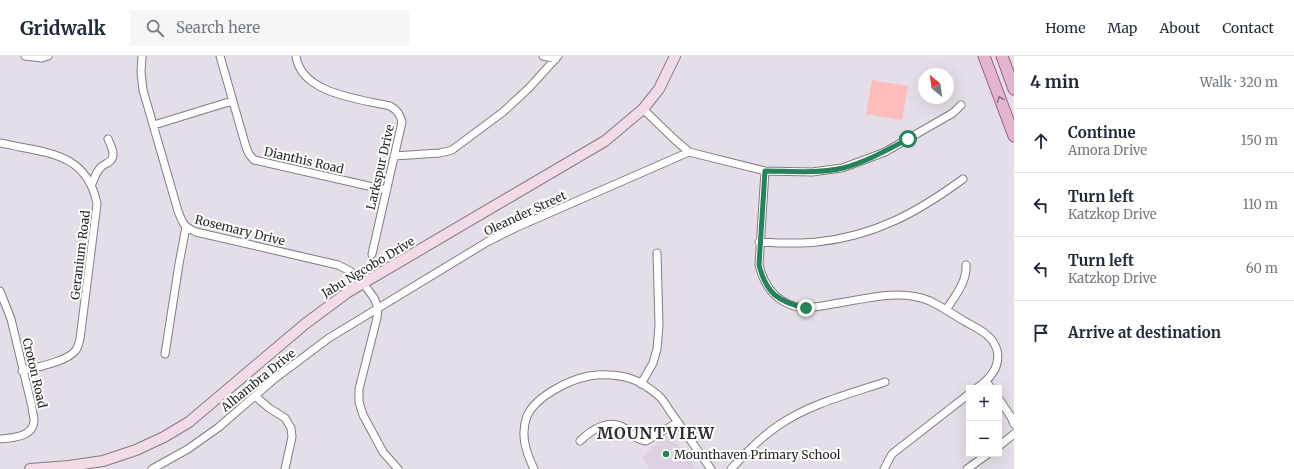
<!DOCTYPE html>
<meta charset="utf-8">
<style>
:root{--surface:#fff;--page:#f6f6f7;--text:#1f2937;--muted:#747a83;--line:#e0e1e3}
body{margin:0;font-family:Merriweather,serif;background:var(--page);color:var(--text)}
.controls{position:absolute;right:12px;bottom:12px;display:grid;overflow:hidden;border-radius:0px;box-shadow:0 4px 16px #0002}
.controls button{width:36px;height:36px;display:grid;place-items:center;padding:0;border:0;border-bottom:1px solid var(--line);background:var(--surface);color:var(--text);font:20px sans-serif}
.compass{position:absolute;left:918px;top:12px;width:36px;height:36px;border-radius:50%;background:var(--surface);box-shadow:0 4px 16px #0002;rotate:331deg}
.stop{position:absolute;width:12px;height:12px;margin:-9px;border:3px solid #268359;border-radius:50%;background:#fff}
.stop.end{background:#268359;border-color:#fff;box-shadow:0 1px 4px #0008}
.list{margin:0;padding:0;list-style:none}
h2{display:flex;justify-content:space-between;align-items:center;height:52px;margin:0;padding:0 16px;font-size:17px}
h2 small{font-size:13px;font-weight:400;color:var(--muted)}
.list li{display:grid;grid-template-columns:26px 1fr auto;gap:12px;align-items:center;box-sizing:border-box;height:64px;padding:0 16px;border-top:1px solid var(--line)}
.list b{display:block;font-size:15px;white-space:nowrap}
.list p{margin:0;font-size:13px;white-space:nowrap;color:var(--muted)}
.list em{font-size:13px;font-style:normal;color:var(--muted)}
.icon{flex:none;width:22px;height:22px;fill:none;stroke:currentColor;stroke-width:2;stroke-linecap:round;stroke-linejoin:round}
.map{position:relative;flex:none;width:1014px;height:413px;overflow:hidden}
header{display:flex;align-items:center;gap:24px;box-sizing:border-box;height:56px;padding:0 20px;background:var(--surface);border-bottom:1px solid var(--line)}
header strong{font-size:19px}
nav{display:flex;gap:22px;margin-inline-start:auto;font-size:14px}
.search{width:280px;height:36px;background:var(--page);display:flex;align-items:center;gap:10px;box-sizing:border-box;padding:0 14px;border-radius:0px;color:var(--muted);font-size:15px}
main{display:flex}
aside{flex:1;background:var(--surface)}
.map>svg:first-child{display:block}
</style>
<header>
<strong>Gridwalk</strong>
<div class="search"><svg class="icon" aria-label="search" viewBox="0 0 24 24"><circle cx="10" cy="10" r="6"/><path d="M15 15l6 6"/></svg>Search here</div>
<nav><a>Home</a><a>Map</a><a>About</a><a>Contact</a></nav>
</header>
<main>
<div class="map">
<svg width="1014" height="413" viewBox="0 0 1014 413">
<rect width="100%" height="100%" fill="#e5dee8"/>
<path fill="#ded2e2" d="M668,378L675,385L697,413H649L643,402L649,394Z"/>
<path fill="#febcbd" d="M872,24L908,30L902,64L866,58Z"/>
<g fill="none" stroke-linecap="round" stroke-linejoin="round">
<g stroke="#827c85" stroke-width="9">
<path id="minor" d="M25,0L42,2L48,0
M142,0L141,16L143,34L178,155C183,168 183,170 196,176L338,209L350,215L363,227L374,242L378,252L377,262L359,333V346L363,359L383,396L398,413
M220,0L246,91L249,98L254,104L386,134
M296,0C301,38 360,43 390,50C397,54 400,58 402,66L372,198
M543,0L556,3
M643,53L674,83L689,96L765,115L812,116L842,112L864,104L885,96L953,57L961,49
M154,69L232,45
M0,87C44,97 87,95 97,148L80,283C79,286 78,291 76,294C67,306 36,311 22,315
M394,100L440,97L452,94L503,56L529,32L558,0
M765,115L759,209C764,229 774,244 794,250C809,254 824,249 839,247C868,242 902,233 930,245C942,251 953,258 964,265C978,273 992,278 997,294C1001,311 990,323 977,332
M92,128C94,123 96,116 101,111C103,109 106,108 109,106C117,100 111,90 108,83
M759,186C779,187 798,188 817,186C875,180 918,156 963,123
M0,235L11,263L32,351C32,355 34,360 34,364C34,381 12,382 0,383
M946,254C955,240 967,226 966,209
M165,298L179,208L186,171
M986,325L991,332
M641,328L653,307L657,293L659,269L657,197
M255,340L269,352L285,362L291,372L292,381L285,413
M999,343L1011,361L1014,368
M580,385C592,373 611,361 627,374C633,379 637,384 646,385L678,366
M999,390L1014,378
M152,413L188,393L219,371L273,324L329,282L487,186L515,172L689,96
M534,413C526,396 520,379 527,360C536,340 569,324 589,320C606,317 627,319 643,328C648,332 655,336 660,341C665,346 668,353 672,358C685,376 698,395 711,413
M731,413C746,397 761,381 779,369C810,348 849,338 885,326
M884,413L892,398L969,338
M967,413L988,398"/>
</g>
<g stroke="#827c85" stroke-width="12">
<path id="secondary" d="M30,413L69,410L103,405L136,394L164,381L189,366L305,268L348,236L605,85L643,53L659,33L675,0"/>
</g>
<g stroke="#98637f" stroke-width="13">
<path id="primary" d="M984,0L1014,80
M1002,0L1014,33"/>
</g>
<use href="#minor" stroke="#fff" stroke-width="7"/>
<use href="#secondary" stroke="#f2dae7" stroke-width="10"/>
<use href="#primary" stroke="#e5b5ce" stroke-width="11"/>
</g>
<defs><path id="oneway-chevron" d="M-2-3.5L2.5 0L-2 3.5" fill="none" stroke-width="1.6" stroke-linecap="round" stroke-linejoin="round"/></defs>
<use stroke="#866e7c" href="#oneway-chevron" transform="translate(1000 43) rotate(-111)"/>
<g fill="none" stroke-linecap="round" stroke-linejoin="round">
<path stroke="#268359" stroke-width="5" d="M806,252C778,246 766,237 759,209L765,115C790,115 817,118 843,112C866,106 887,94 908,83"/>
</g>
<circle fill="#268359" stroke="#fff" stroke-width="1.5" cx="666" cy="398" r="4"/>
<g text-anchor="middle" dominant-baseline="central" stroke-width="4" stroke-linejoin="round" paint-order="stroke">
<g font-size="12" fill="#282629" stroke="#fff">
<text transform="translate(304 104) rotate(13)">Dianthis Road</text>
<text transform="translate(380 111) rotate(-77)">Larkspur Drive</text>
<text transform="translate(525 157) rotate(-25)">Oleander Street</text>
<text transform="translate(240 174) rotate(14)">Rosemary Drive</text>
<text transform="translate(80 199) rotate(-83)">Geranium Road</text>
<text transform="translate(368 211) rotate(-31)">Jabu Ngcobo Drive</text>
<text transform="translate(35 317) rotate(77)">Croton Road</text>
<text transform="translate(258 324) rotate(-39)">Alhambra Drive</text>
</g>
<g font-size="12" fill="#282629" stroke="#fff" text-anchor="start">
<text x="674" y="398">Mounthaven Primary School</text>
</g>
<g font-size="16" font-weight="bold" letter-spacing="1" fill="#332d35" stroke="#fff">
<text x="656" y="377">MOUNTVIEW</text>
</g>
</g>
</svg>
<div class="controls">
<button>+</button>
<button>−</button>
</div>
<svg class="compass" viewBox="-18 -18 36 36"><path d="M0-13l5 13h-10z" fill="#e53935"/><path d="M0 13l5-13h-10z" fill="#747a83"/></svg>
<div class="stop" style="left:908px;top:83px"></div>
<div class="stop end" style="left:806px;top:252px"></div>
</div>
<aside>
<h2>4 min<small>Walk · 320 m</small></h2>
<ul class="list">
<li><svg class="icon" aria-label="ahead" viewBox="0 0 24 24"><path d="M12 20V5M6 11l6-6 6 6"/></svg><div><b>Continue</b><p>Amora Drive</p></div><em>150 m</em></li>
<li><svg class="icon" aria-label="left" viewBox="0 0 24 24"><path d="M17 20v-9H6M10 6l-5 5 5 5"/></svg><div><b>Turn left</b><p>Katzkop Drive</p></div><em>110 m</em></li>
<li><svg class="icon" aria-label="left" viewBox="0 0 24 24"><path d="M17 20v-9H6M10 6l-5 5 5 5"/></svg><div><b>Turn left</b><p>Katzkop Drive</p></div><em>60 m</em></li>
<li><svg class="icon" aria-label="arrive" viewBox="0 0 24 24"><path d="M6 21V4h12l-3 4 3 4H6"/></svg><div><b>Arrive at destination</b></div></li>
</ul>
</aside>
</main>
